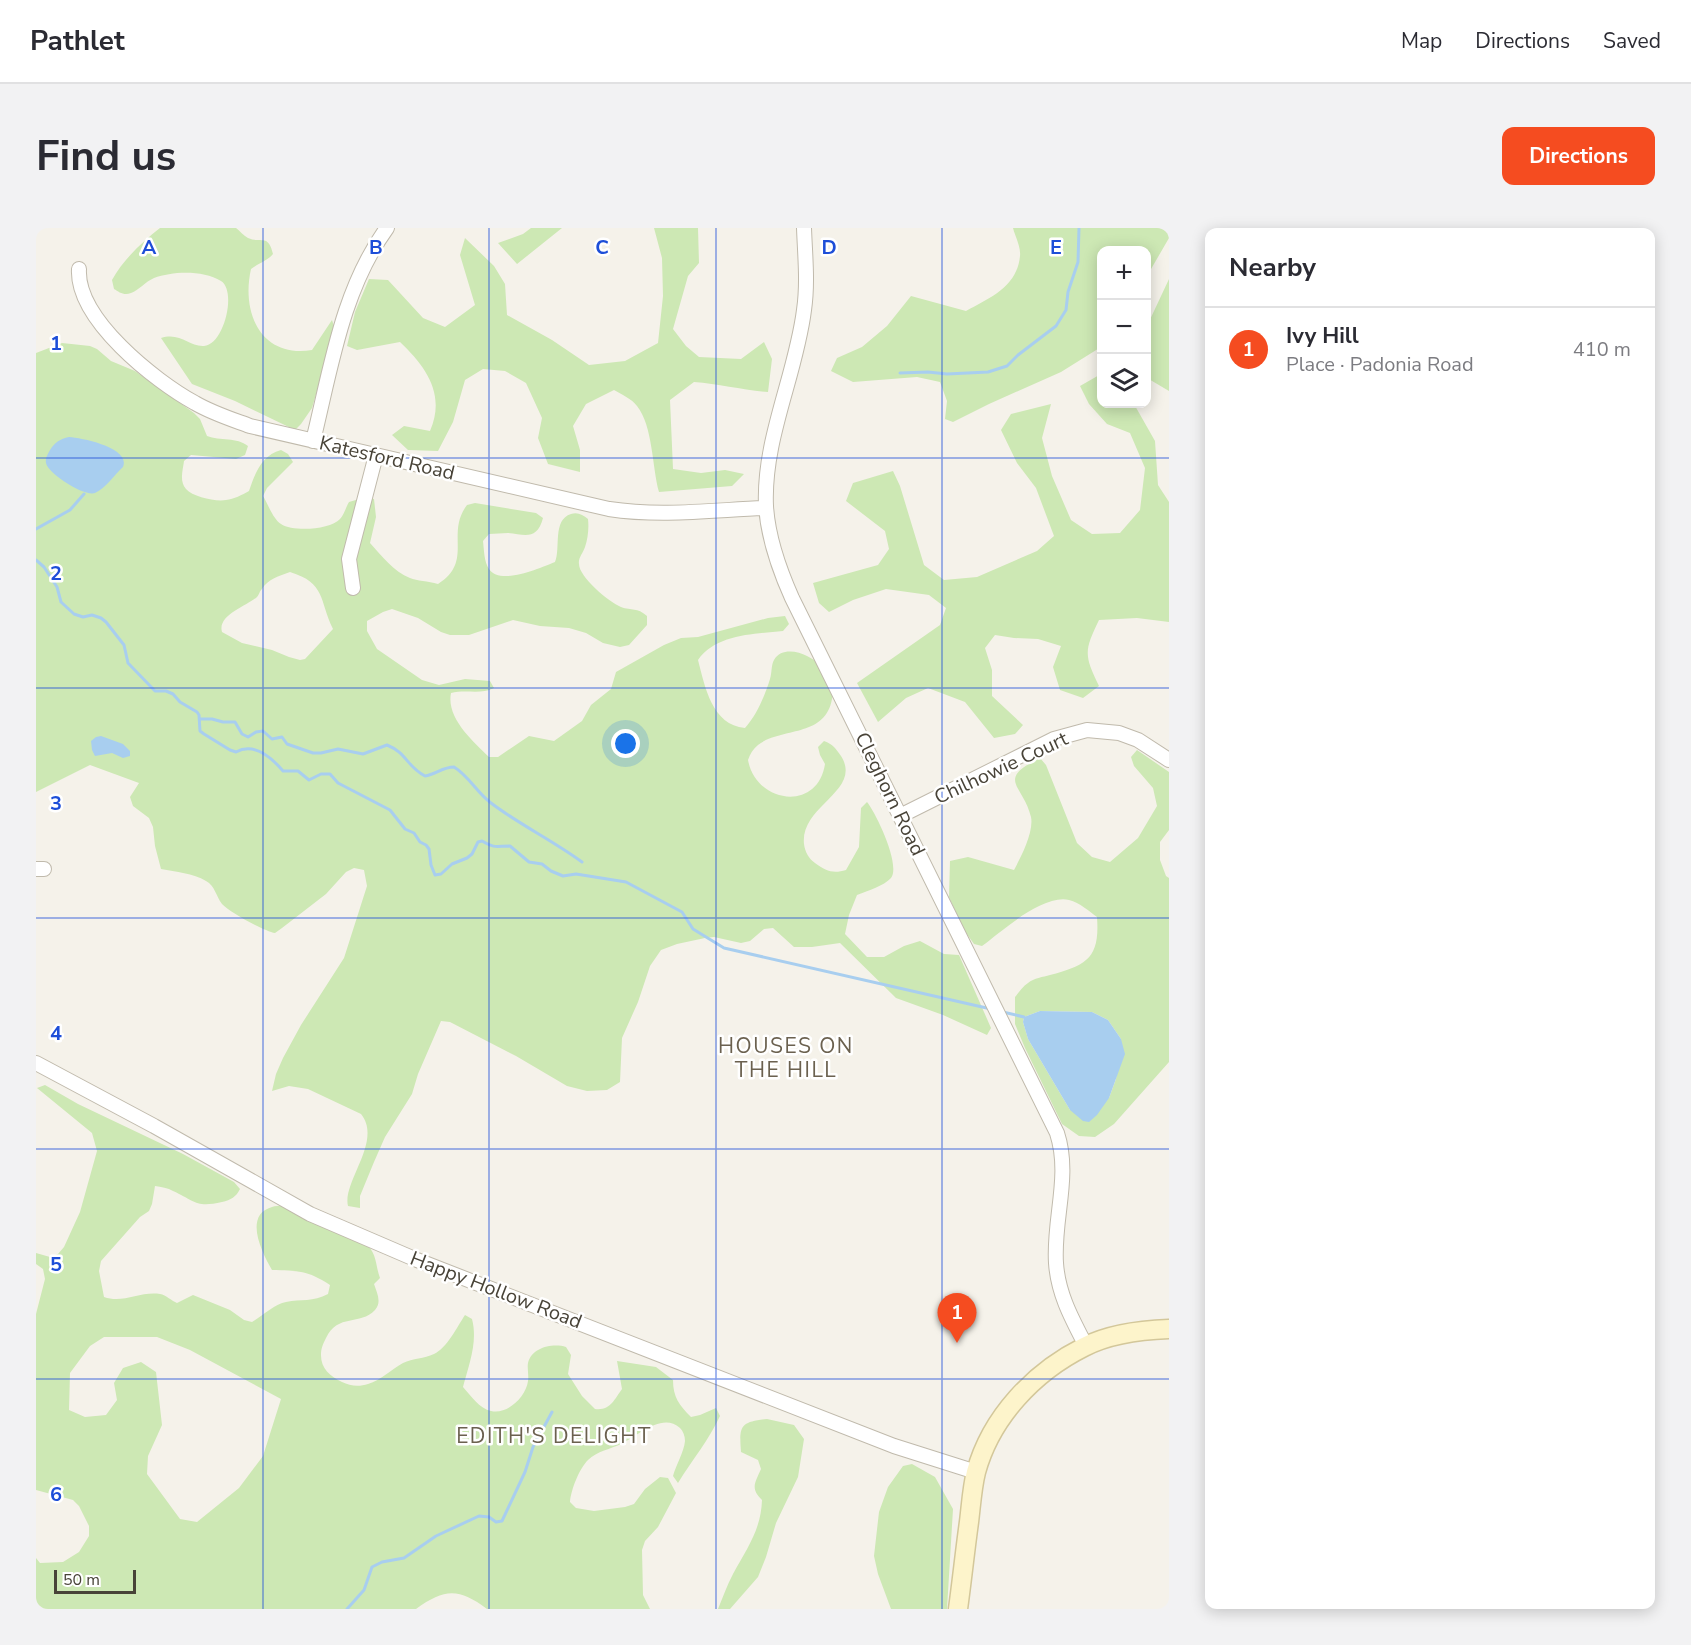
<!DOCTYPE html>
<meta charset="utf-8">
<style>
:root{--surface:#fff;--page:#f2f2f3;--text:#2b2b33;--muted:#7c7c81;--line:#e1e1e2;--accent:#f54c20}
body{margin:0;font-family:"Nunito Sans",sans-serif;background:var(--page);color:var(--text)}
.controls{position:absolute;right:18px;top:18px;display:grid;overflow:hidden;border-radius:12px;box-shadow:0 3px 15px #0003}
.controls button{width:54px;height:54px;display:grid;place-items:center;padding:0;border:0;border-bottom:2px solid var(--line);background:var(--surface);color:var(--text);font:30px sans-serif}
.scale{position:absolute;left:18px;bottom:15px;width:82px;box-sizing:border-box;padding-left:6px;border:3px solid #484338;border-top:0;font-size:16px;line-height:21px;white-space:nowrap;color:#484338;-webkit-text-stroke:4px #fff;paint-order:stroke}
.you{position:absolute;left:590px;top:516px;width:21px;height:21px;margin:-15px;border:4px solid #fff;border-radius:50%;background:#1a73e8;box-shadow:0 0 0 9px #1a73e833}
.badge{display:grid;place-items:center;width:39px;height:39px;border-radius:50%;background:var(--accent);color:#fff;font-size:20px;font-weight:700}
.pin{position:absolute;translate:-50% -50px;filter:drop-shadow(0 2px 3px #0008)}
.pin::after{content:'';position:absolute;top:32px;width:21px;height:18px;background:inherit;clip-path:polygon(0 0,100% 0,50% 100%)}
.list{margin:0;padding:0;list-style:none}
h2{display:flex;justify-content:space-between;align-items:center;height:78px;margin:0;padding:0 24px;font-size:26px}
h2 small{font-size:20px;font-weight:400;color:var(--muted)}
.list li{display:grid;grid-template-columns:39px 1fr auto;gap:18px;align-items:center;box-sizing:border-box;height:84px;padding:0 24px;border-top:2px solid var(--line)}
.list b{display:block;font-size:22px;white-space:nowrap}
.list p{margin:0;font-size:20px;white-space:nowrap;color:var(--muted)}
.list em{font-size:20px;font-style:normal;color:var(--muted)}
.icon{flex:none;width:33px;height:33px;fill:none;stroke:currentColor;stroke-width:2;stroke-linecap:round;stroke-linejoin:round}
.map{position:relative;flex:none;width:1133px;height:1381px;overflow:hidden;border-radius:12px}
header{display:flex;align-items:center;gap:36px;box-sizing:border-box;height:84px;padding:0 30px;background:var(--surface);border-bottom:2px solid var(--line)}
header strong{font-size:28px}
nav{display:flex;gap:33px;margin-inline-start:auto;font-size:21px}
.intro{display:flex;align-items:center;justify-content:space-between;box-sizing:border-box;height:144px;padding:0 36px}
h1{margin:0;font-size:42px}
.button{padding:15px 27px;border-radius:12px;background:var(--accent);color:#fff;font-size:21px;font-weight:700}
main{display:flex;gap:36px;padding:0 36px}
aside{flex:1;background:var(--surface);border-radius:12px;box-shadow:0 3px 15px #0003}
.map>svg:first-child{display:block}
</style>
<header>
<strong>Pathlet</strong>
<nav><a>Map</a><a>Directions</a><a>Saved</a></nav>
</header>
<div class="intro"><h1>Find us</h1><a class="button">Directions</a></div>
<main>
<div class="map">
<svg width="1133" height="1381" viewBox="0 0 1133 1381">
<rect width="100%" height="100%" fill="#f5f2ea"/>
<path fill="#cde8b4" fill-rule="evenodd" d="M124,0H200C204,3 208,8 212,10C225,16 232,5 237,26C231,33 223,35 215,41C205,85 225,130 276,122L296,92L299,101L276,180L265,196L259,202L199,173L156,156L125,110C145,104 153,119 168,118C188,117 201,63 185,53C167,42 137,43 118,50C109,54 103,62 95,65C88,68 83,64 78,61L76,52C87,32 106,14 124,0Z
M495,0H526L481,36L462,15L487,6Z
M618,0H662L663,35L652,48L637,101L650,118L663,129L705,131L728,114L736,131L732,164C707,162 683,156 658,154L634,172L637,241L665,245L689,242L708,246L696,258L623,264C616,239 617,198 601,178C596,171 585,166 578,162L550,176L537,198L544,222V244L512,236L502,210L506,190L490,155L469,143L447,141L429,152L417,194L402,223L372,222L356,207L368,198L394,203C410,166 390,139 364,114L321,122L311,118L319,84L333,51L352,52L387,90L409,99L439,77L424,27L429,10L458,38L469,56L471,87L516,112L553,137L589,133L622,115L627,68L626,30Z
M977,0H1133V10L1111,48L1110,22H1066L1065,119L1025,144L953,176L917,194L909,191L911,173L904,154L881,149L817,154L795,143L801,130L826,119L851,98L875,68L930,83C954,70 981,59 984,28C985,19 979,8 977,0Z
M1133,51V163L1111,150L1110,147L1111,98Z
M26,115L54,118L61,121L75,133L99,143L158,185L164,191L171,208C184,213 201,209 212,218L209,227L200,231L155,227L148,233C147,242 143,253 150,261C157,269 180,274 190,272C198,271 206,267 213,263C219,245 226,227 245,222L252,226L257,234L231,260L227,268C232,276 237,291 245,296C257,304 294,302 304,291C308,287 310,279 313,274L330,269L338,271L340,289L334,315C345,327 358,344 374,350C381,353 392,353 402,356C438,333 409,306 431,277L439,275L500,285L507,290C501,312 490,307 472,305C466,305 459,306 453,306L447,313C448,321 448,334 453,341C464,358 504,340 519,334C525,320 516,292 535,286C542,284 547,287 552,291C553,300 552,310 549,319C547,325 542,330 543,336C543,349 573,374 585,379C596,383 601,379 611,388V397L593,417L584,419L567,415L550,405L533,400L504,398L477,392L433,407H414L405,404L382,390L356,381L347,384L331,393V403L341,421L386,452L403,457L429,451L454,453L458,460C444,467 430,461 415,465C410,490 437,513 453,529H462L493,508L518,513L546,493L555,477L575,461L580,444L628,417L645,410L662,409L732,390L749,388L753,396L747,403C718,406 680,406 662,432C669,459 676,497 709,500C721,487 729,467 734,451C736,445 735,437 738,432C745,420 761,423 771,428C778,432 789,437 793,444C799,453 798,462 796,471C789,510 745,499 722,517C717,521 714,526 712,532C720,576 782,584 789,536L784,527L782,519L788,513C797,516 800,521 805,528C827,563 764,577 768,616C769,624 773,631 779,635C790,643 797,646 810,642L823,619L825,580L831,574C840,585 865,637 855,650C848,658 831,663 821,667L813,687L809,706L831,729H848L868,718L884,713L908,726L923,727L955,800L951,807L907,787L860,770L804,715L776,719H758L737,700L728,701L714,713L705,715L678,709L669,710L641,716L625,722L614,738L602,774L586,810L584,854L571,862L551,863L531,858L480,828L414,794L405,793L382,846L376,866L349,909L338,934L324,968V980L312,978C306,954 347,913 325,886L272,861L253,858L236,863L240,846L247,830L265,797L308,730L331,658L328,642L318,640L310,644L290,666L246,700L239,705C228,703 193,684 186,676C180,668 179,658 170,653C157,645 140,644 125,641L119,618L117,599L113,590L97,578L94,569L103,555L54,537L0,564V125ZM254,344C290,355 283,372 297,401L269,431L264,432L253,429L236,422L206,415L186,404C181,387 211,378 221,369C224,365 223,364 226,361C232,351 243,348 254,344Z
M1065,146L1066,176H1098L1119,213L1122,257L1133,274V394L1101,390L1063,392C1048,423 1048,427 1063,458L1047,470L1024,462L1017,439L1025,418L1002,411L978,410L959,407L949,420L956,442V468L987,497L979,506L958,510L929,474L892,460L870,470L842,494L821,455L904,397L910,380L893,367L850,361L817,372L793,384L783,375L777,355L842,337L853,321L849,303L810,273L817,255L857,243L864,258L888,337L908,352L941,349L1001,323L1018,308L1000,260L981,235L965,202L975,186L1015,176L1006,210L1016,248L1035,292L1056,306L1084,305L1104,282L1109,240L1094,205L1071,196L1053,176L1044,158Z
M1101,522L1133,544V602L1124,614V632L1130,648L1133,650V834L1078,896L1059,909L1043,908L1026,896L989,820L979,796V769C983,764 987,758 992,755C998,750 1007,749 1014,747C1051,737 1064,730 1061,689C1053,683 1044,675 1033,672C1007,666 966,703 946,718L938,716L928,702L913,669L914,633L932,629L978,642C985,629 998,604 995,589C987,556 959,552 1004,530L1010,537L1041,615L1056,629L1074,634L1102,610L1121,578L1117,560L1098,538L1095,529ZM1004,783L1056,784L1072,792L1085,811L1080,851L1073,870L1034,882L992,811L987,794L988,789Z
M9,857L42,876L147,926L198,954L204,961C200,969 195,972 186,974C160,980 159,973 137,963C132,960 125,959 119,958L116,976L113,983L104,989L65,1033L63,1043L68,1069C87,1076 104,1063 124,1066C130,1067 136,1073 141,1075L157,1067L194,1082L208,1092L216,1094C226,1088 239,1076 250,1074C265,1071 277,1074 292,1066L294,1057C271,1042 263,1043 236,1042C226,1025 207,987 236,979C242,977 253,977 259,979C274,984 287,994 301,1001C311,1006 326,1011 333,1019C341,1028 340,1040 344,1050L338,1056C341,1065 346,1074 339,1082C324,1098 302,1085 290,1110C287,1116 285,1120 285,1127C285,1141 294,1148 306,1154C314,1158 323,1159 332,1156C345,1152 356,1141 367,1135C377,1130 388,1131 398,1126C411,1120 421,1099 429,1087L436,1091C442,1114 433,1136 427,1159C434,1167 444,1181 455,1183C471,1187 490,1169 492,1153C493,1147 491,1141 492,1135C496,1119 517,1115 530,1119L535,1127L532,1146L546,1168L559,1181C574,1183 578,1172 586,1161L581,1133L620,1139L637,1152C637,1169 643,1177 655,1189L664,1187L680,1180L684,1188C673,1212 656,1232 642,1255L637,1248C640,1237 648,1224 649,1213C649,1208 647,1203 644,1200C626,1184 602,1208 585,1216C575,1221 561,1223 552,1232C543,1241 535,1262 534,1274L540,1280L558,1283L589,1279L598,1276L609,1261L624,1249L632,1250L640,1265L622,1299L609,1313L606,1322L607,1367L614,1381H451C423,1360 409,1360 380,1381H0V1330L4,1335L27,1334L43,1324L53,1308V1298L43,1278L37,1272L0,1262V1086L9,1051L7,1041L0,1036V1025L14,1029L22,1026L28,1019L44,984L61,923L56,905L1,860ZM68,1109H121L154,1122L245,1171L227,1228L203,1260L161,1294L144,1291L111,1246L112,1228L126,1197L120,1144L105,1134L87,1140L78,1155L81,1172L70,1187L49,1189L33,1182L34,1145L54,1118Z
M731,1191L758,1197L768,1211L762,1249L740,1295L730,1329L722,1349L694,1381H682C687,1369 691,1357 697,1346C711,1320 725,1302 726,1272C714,1260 719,1255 725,1241L722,1232L705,1224C703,1198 704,1194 731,1191Z
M876,1236L899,1249L917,1281L911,1381H855L842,1346L838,1328L843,1284L852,1259L867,1238Z"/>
<path fill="#a8ceef" d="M33,209C47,210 95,220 87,239C78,247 70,260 59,265C49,269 12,246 10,235C9,230 12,226 14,222C19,214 24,211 33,209Z
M65,508L87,516L94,523V528L87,530L76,525L59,528L56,522L55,513L60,509Z
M1004,783L1056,784L1072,792L1085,811L1089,826L1073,870L1061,887L1053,894L1047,893L1034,882L992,811L987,794L988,789Z"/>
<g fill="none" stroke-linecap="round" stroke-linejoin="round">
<path stroke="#a8ceef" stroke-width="3" d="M864,145L892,144L911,146L952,144L971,138L982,127L1020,98L1030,82L1032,64L1042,34L1043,0
M0,301L34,282L48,266
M0,332L8,339L21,359L25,374L38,386L47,389L56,387L65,390L70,394L88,417L92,435L119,463H130L137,466L144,474L161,484L163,487L164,503L168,506L194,522L200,524C218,514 236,530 247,543H262L273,552L285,546H294L302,555L354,582L369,601L378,605L384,614L390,617L393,621L395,637L399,647L405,646L416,636L431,630L436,626L442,614L446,613C460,621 460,618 474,618L493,634L506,636L515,643L527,648L540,646L590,654L646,684L657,701L688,720L955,781
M164,491H176L187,494H199L206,506L212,509L220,504L227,503L236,511L246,509L251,516L277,525H285L302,521L327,526L351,517C371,525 371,539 389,548C400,546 407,539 418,539C433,548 441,565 455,575C484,597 516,612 546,634
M967,784L988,789
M311,1381L328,1362L336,1339L346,1334L368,1330L400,1308L443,1288L453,1289L460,1294L466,1293L489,1244L497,1219L516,1184"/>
<g stroke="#c0baac" stroke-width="16">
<path id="minor" d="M768,0C769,28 772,54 768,82C760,147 727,211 730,278C732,310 743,341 756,370L1021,905C1035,948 1017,991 1020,1035C1022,1066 1036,1091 1050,1118
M43,41C40,91 119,153 159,175C176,185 195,191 214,198L573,281C625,289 678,282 730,280
M277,213C295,140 306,62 351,0
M317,360L313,331L340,227
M864,588L1018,511L1051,502L1083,505L1102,512L1133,532
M0,641H8
M0,835L118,898L274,986L381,1032L858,1218L940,1244"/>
</g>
<g stroke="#d3c79a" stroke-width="21">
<path id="secondary" d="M922,1381C926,1352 929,1323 933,1294C935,1278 936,1260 940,1244C955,1189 998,1144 1048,1119C1073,1106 1105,1102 1133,1101"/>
</g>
<use href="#minor" stroke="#fff" stroke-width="14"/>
<use href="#secondary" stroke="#fdf4cb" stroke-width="18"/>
</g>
<path fill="none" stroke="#1d4ed8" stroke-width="1.5" stroke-opacity="0.55" d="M227,0V1381M453,0V1381M680,0V1381M906,0V1381M0,230H1133M0,460H1133M0,690H1133M0,921H1133M0,1151H1133"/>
<g text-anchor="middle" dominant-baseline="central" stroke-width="5" stroke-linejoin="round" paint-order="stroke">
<g font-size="20" fill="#484338" stroke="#fff">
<text transform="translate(351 230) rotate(13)">Katesford Road</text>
<text transform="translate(965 540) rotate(-25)">Chilhowie Court</text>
<text transform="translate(854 566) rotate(64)">Cleghorn Road</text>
<text transform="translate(460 1062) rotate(21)">Happy Hollow Road</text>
</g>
<g font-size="21" letter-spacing="1.5" fill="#6b614f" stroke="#fff">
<text x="750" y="818">HOUSES ON<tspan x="750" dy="24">THE HILL</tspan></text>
<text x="518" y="1208">EDITH'S DELIGHT</text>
</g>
</g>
<g font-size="20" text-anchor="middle" font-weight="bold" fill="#1d4ed8" stroke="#fff" stroke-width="5" stroke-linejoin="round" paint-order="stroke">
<text x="113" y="26">A</text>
<text x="340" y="26">B</text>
<text x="566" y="26">C</text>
<text x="793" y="26">D</text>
<text x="1020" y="26">E</text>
<text x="20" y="122">1</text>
<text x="20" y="352">2</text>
<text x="20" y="582">3</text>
<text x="20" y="812">4</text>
<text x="20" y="1043">5</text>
<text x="20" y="1273">6</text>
</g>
</svg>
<div class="controls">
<button>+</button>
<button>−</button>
<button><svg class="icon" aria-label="layers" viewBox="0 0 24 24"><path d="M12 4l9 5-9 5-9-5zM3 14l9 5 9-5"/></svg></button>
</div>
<div class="scale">50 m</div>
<div class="you"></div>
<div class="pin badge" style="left:921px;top:1115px">1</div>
</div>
<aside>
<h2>Nearby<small></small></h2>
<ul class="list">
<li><span class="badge">1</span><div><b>Ivy Hill</b><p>Place · Padonia Road</p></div><em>410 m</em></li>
</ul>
</aside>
</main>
